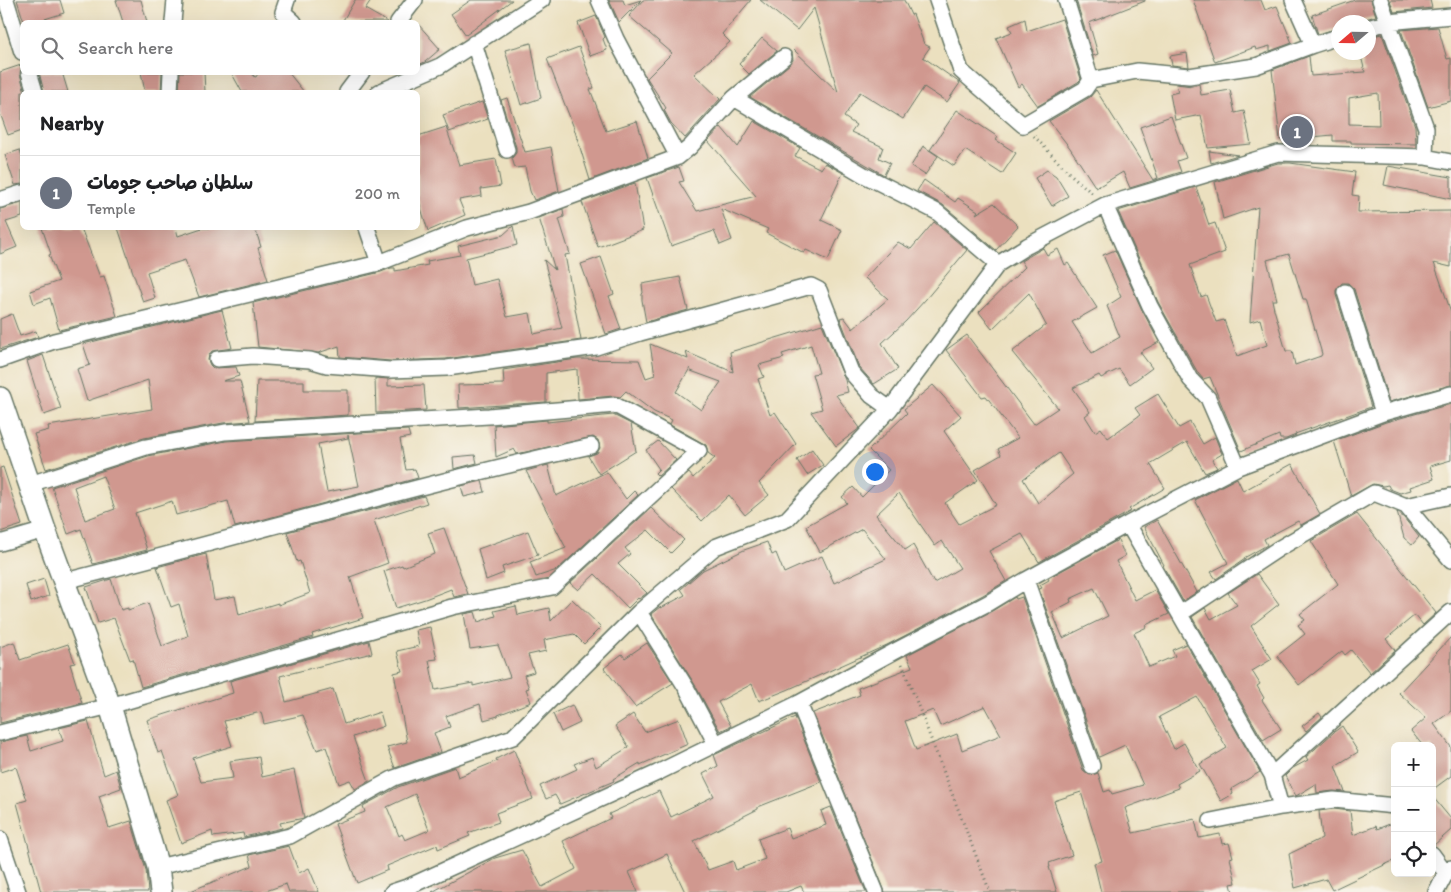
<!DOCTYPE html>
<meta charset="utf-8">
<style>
:root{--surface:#fff;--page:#f2f2f2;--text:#202124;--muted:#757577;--line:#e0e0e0;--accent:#b5179e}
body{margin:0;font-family:Itim,"Playpen Sans Arabic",sans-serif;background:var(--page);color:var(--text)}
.controls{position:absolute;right:15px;bottom:15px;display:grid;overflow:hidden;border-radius:8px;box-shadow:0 5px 20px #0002}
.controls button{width:45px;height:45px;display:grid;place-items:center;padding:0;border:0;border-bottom:1px solid var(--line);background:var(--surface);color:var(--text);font:25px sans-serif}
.compass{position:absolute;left:1331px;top:15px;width:45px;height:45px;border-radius:50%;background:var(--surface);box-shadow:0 5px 20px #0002;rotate:250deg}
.you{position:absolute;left:874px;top:471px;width:18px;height:18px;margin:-12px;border:4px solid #fff;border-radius:50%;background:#1a73e8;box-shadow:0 0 0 8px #1a73e833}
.badge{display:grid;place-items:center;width:32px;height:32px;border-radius:50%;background:var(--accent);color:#fff;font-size:16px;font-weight:700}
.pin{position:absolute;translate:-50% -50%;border:2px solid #fff;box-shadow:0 1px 5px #0006}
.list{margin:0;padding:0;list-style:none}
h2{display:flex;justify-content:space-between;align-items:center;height:65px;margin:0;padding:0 20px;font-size:21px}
h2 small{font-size:16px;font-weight:400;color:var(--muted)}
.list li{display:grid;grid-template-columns:32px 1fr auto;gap:15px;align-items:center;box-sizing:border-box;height:75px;padding:0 20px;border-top:1px solid var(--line)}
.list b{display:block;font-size:19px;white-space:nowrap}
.list p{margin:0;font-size:16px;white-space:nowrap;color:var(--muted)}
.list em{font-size:16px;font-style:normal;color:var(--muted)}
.icon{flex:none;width:28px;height:28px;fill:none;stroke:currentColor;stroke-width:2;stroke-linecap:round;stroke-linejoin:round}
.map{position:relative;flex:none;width:1451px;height:892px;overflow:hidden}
.search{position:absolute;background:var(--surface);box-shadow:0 5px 20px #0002;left:20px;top:20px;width:400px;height:55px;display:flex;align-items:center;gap:12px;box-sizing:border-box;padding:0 18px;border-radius:8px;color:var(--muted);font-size:19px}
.panel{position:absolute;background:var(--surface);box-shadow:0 5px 20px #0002;left:20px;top:90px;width:400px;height:140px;border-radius:8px}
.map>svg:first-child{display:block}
</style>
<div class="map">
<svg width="1451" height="892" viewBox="0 0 1451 892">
<rect width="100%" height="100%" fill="#f7f3e8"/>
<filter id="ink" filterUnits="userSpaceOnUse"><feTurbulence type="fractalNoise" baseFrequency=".02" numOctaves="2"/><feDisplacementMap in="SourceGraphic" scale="10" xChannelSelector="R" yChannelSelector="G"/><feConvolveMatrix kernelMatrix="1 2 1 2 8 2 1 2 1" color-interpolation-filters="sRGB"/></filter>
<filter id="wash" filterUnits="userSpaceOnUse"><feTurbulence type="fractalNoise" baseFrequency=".0096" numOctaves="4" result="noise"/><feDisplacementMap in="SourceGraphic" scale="20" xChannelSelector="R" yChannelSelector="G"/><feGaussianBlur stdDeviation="1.12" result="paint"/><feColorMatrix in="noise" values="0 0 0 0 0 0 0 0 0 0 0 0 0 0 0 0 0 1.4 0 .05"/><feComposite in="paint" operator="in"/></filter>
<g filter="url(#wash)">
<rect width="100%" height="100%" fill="#ebe0bf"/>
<g id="blocks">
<path fill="#d0988f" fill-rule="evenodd" d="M17,0H60L64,13L35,22H24Z
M116,0H141L147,22H123Z
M355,0H371L365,9L388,22H342Z
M471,0H512L466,35L451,14Z
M609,0H623L625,5L641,0L619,22Z
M643,0H751L722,34L730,42L694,74L720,99L685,138L671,123L664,110L666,108L647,78L672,53L629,16Z
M760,0H904L911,15L913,14L924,44L930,47L923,57L960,83L947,102L924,87L903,119L860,92L844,117L856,125L851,132L883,147L879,158L890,163L884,175L750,97L790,64L793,60L792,52L794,50L838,92L814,8L797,30Z
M1076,0H1145V1L1089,23L1098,54L1093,56Z
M1193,0H1261L1265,10L1277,6L1292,43L1270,51V46L1256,50L1255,47L1215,62Z
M1355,0H1371L1376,16L1365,19L1361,22H1338V28L1318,34L1312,15Z
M1390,0H1430L1432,8L1394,12Z
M596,16L605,37L603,39L607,50L590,56L578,23Z
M1025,19L1027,31L1062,19L1081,79L1078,82L1038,106L1022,84L1018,87L996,38L1012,32L1009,26Z
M418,24L440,49L425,62L418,65Z
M1438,27L1447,59L1451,58V101L1428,107L1401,30Z
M1382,34L1415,126L1416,144L1351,143V141H1333V135L1280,140L1272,70L1309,56L1311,76L1365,72L1360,52H1368V37ZM1378,93L1379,125L1349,124V98Z
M762,38L777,51L749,74L739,64Z
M531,43L541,98L521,105L505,50Z
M579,47L594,88L590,89L606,131L637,121L648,158L590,180L574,128L547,59Z
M1187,53L1189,67L1172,65L1170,56Z
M21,65L20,74L25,92H22V130L8,135L0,113V72Z
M39,72H62L68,92H44Z
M141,72H162L161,92H145Z
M180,72H204L205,92H179Z
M231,72H255L253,76L256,77L259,72H288L304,92H242Z
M1176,84L1192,86L1199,84L1201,95L1230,90L1235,113L1244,111L1251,144L1208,148L1201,115L1175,120L1170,94L1178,92Z
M1096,90L1153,180L1158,178L1140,127L1171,116L1186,158L1177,161L1181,172L1130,188L1123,172L1096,188L1070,148L1049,121L1090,97Z
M507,98L525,152L551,147L559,191L534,200L530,191L525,167L515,168L512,158L516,153V147L501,100Z
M482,102L488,119L449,132L443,115Z
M957,110L998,137L996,140L1016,153L1002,174L965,150L954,166L930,150Z
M754,121L800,148L795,156L821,169L825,163L843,173L821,220L842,230L828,260L806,250L804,253L766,233L768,229L721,209L732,240L720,245L714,231L671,246L647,178L679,167L684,181L679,182L697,211L756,196L708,141L721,127L738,147Z
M446,127L459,165L496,159L501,186L481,189L482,196L459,200L465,215L428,231L418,198V136Z
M923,146L938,156L925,175L911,166Z
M20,150L22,157V184L15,185L5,155Z
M1209,151L1238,155L1211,163Z
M1278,163H1290L1355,172L1352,195L1359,196L1358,212L1451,211V267L1434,263L1451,312V385L1389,402L1354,289L1348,283H1342L1336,290V295L1371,407L1295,434L1296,435L1286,439H1280L1279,435L1241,451L1210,377L1203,379L1198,373L1158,302L1118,211L1196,187L1209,225L1215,223L1225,252L1190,265L1201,297L1206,295L1216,322L1224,320L1237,356L1267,345L1260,319L1250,322L1258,207L1223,219L1215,182ZM1289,254L1303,299H1306L1322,354L1321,356L1295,365L1292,351H1286L1274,309L1272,300H1277L1267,260Z
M1388,166L1451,177V199L1384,185Z
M1047,170L1056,176L1068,196L1052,206L1035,178Z
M924,180L955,202L958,198L978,211L976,214L994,203L1018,226L996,250L943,205L917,191Z
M635,183L643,230L598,247L582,202Z
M22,203V217L6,222L17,247L0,254V209Z
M563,209L564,217L559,219L570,254L565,255L581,340L446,359L390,361L340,357L339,346L318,353L258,347L253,303L381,272L391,268H395V271L428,265L427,261L460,255L458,246L503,235L513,226L517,245L466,258L472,285L497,279L507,317L530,313L534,334L562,328L544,260L555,270L539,218Z
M934,222L967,250L926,299L906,321L882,343L898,369L874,384L859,367L840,318L844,317L853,329L888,299L865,278L898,242L911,249Z
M42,228H81L100,277L104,276L117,316L59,330L50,298L34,304L30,291L59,281L49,255L51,254Z
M118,228H176L178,236L202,228H255L261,247L258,248L268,280L199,297L185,260L147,272L155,298L143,302Z
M1043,248L1047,255L1058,249L1065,265L1068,263L1097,308L1072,322L1092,353L1120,337L1107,306L1121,297L1103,255L1115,250L1142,310L1159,342L1140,352L1152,368L1130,384L1119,369L1101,378L1099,375L1073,388L1090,412L1085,416L1095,432L1101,428L1108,438L1140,415L1135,408L1158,394L1179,428L1190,422L1203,444L1215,437L1222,454L1212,460L1217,468L1205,473L1187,442L1150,464L1165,488L1129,509L1131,511L1039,562L1022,534L989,551L1006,581L983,595L887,645L787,690L759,701L752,684L718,702L731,726L720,731L695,685L651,614L660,607L661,608L685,595L681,589L703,570L744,550L767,542L772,555L776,553L784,573L822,556L834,583L886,559L862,529L820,552L806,526L847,503L842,497L853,487L862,497L889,470L869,450L907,413L904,409L933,385L961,416L944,431L978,480L945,503L959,524L996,505L975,470L1001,455L998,449L1018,438L986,396L982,397L946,350L967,335L1034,424L1058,408L1012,352L1046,325L1029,293L992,329L979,312L1025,267L1021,261ZM1059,453L1073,474L1038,503L1023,479ZM899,493L935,546L942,541L960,568L934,583L913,545L905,550L876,515Z
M601,257L614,294L609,296L621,329L606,334L581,264Z
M680,277L688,310L646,322L642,300V294L643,293L642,284Z
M222,310L232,348L212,351L209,355L208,360L210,365L213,368L236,367L239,376L223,381H240L250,421L223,423L144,438L46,469L34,434L49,430L48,426L152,409L148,380L87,401L77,369L90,365L83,344Z
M12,314L20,336L36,331L38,337L0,349V319Z
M822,324L845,380L848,392L836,395L860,428L836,446L811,412L822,409L812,374L819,373L811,345L782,354L784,358L759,365L764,377L758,379L770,415L775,412L796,444L759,483L769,495L745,515L729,495L702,521L671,489L689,473L693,478L715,458L708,453L706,445L672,426L670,424L672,420L654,412L626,391L620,397L614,396L578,399L577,369L546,373V402L459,408L458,385L504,384L503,370L577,359L639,360L646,378L655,375L650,344L688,359L686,352L733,372L730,352ZM690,368L691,371L721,382L701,410L676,392Z
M43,355L61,409L44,415L27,361Z
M375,378L388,379V386L424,385L426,410L376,413Z
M257,381H304V390H348V415L255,421Z
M1451,404V460L1430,466L1434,479L1410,487L1411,490L1400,493L1390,489L1388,485L1383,486L1373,484L1351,496L1334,441L1386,422Z
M613,415L631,424L636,451L599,474L588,456L597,453L600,448L598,440L593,437L517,454L514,449L496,457L494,425L547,420V422Z
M408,430L410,437L400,439L406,470L415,469L418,478L235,527L228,501L176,515L172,501L135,513L147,550L93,564L81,529L68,534L52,487L148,456L226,441ZM348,435L359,486L327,492L318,444L348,438ZM103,476L115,509L85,520L74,487Z
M658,441L676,460L658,476L655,473L659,469L646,450Z
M812,449L823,465L807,475L797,460Z
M475,455L477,463L454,469L453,457Z
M1292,464L1320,514L1301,525L1298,521L1264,539L1267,545L1244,558L1245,559L1216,579L1211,572L1228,563L1195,500L1237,478L1243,491Z
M548,465L556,496L607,472L626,499L634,491L638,495L557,570L536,577L530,562L566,548L526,471Z
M3,467L22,525L0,532V468Z
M482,481L485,492L464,497L461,486Z
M424,496L427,503L374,520L388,563L350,577L363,618L312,634L313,637L141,687L133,659L130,660L114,618L98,623L86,587L111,579L121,610L128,608V610L148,603L162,646L188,636L179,604L171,607L157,567L206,554L214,600L235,596L239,615L278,603V605L310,593L300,561L297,562L287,532Z
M651,508L684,540L671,553L648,530L625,548L630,554L618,564L647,593L639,599L638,598L628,608L595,574L578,590L570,583Z
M1397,512L1404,518L1419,537L1412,545L1404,538Z
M1357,514L1436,613L1423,625L1415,615L1386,639L1395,650L1370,673L1351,650L1345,655L1342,651L1299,685L1277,656L1305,634L1298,625L1305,620L1300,614L1338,584L1311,541Z
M1157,520L1197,592L1183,601L1163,566L1164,565L1144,527Z
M444,528L468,594L454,597L451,589L425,599L396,608L384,571L402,565L403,567L435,554L428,533Z
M528,531L538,555L502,567L504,573L486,580L478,549Z
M1118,540L1125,556L1116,561L1135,600L1155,590L1169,614L1146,625L1147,627L1134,633L1149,667L1175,656L1172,650L1186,644L1260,772L1231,789L1233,794L1221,801L1200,764L1227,748L1197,697L1159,717L1174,749L1184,743L1200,771L1177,784L1179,788L1125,808L1133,833L1195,819L1199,838L1220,834L1222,844L1229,843L1233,857L1230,858L1236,883L1231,884L1233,892H1101L1094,863L1102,861L1081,792L1054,801L1072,855L1049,863L1050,867H1049L1057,892H885L813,713L860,695L858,688L912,667L907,655L992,611L1015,597L1016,599L1022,597L1083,770L1090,775L1098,773L1104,792L1110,790L1112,794L1143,785L1125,745L1099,757L1039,589L1042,588L1040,585L1049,580L1048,578ZM1094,588L1108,616L1063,638L1052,612L1071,602L1070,599ZM985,706L1001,735L962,750L957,734L916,750L905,721L933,710L940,726Z
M1257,574L1279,604L1251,626L1272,659L1252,671L1260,684L1257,686L1264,698L1262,700L1281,729L1263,740L1192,617L1205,608L1211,619L1237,605L1228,593Z
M44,579L49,596L31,602L26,585Z
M572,599L601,627L584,644L574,634L544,640L546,651L528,655L534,672L524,675L529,688L526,689L531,702L498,715V716L484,720L480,704L446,716L450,727L434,733L441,752L395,768L387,747L407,742L394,673L402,671L397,651L419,646L416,630L430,627L437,659L429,660L435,690L473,683V686L510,677L498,645L470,649L464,614L475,612L478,622L496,616L494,611L516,606L518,615L549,608L551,621Z
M1451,637V711L1434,724L1451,747V776L1432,790V746H1423L1411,731L1426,718L1399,693Z
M369,641L372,653L280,676L286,702L333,689L344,724L380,712L384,726L353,737L369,781L355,789L350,780L339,784L326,747L317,750L303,715L264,724L261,712L224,721L232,746L193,758L201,782L233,778L230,761L259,757L262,777L294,770L304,818L280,823L282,828L244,837L243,833L213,837L212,831L181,843L166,800L178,795L162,751L158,753L147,720L233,693L230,681Z
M14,642L20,660L68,644L75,663L70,664L82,703L0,723V647Z
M647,643L673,683L635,707L604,668L622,654L625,658Z
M572,705L580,723L561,732L553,714Z
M1319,713L1322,717L1306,731L1302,726Z
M633,714L645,732L679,719L688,744L640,765V763L613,779L614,781L560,804L555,795L546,799L540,786L577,769L574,764L592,757L596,767L629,747L615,726Z
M795,717L821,782L758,807V809L694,841L708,870L733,861L736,870L765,859L758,839L787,828L791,838L826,825L821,811L831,807L866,892H804L801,886L786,892H685L667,854L629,872L638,892H432L495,858L522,850L542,887L576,869L563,841L611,818L609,814L659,791L671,817L714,796L703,774L718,766L714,755Z
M88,721L104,775L116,770L121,788L99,796L109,828L131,821L146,870L148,892H41L17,803L27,800L16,767L0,772V742L27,736L31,751L63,741L59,728Z
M1342,726L1358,752L1335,766L1345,792L1333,791L1317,793L1316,784L1296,796L1285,776L1293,768L1308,760L1306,757L1334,732Z
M514,750L533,799L496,813L499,822L468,833L470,836L438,849L437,845L387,866L388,870L357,883L335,824L365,812L363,806L398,787L455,767L458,777L497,761L496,759ZM415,794L429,830L405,840L402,834L399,836L387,807Z
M1432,796L1451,819V830L1434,845H1432Z
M1334,809L1350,811L1353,835L1376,826L1377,829L1395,822V860L1332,890L1326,879L1295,888L1289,854L1322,838L1319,811Z
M289,846L299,873L309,868L319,892H289L286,884L263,892H188L252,866L249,855Z"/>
</g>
</g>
<g filter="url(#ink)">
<use href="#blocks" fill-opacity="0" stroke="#667665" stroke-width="1"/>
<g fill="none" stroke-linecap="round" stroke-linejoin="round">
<g stroke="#667665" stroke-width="18">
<path id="street" d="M6,0L22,52
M287,0L283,12L294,22
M599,0L616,39L678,157
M937,0L961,71L1023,125L1085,89L1091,80L1137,71L1189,76L1256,66L1313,45L1338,37
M1066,0L1091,80
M1293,0L1313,45
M1380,0L1426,128L1425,157
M173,22L175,0
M398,22L415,0
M1368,28L1388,22L1451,16
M474,43L507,150
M29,72L35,92
M170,92L171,72
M347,92L362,72
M379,92L440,66L542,0
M734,98L864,175L937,212L998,264
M0,200L22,193
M1105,205L1150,306L1190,379L1208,398L1238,467
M367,228L379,263
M1345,292L1383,413
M217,359L253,356L310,360L327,365L390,370L447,368L596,347L640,333L811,286L819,290L851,372L872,396L890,409
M0,360L54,341L379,263L467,228L529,212L678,157L690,147L734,98L784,57
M1406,506L1451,496
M1128,524L1272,775L1281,807
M0,543L45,530
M1026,580L1092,766
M65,581C241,537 414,485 591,446
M639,612L687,689L716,744
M1180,614L1278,549L1374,493L1406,506L1451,560
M799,703L876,892
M0,733L110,706L452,607L552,587L699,451L615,405L489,416L225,432L146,447L30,484
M1272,775L1451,612
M1211,821L1281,807L1334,800L1395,806
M0,839L18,892
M1432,854L1446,873
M158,867L290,836L394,778L513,737L639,612L715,547L787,519L890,409L998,264L1027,246L1105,205L1278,153L1425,157L1451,162
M392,892L410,886L657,773L799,703L897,650L988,603L1026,580L1128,524L1238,467L1383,413L1451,394
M1436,892L1446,873L1451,868"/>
</g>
<g stroke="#667665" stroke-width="24">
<path id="secondary" d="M0,398L45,530L110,706L158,867L161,892"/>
</g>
<path stroke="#667665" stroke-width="3" stroke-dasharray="1 4" stroke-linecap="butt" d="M1034,136L1068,172L1094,195
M902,664L990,892"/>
<use href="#street" stroke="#fff" stroke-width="15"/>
<use href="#secondary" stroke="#fff" stroke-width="21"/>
</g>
</g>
</svg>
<div class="controls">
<button>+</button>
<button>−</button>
<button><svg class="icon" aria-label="locate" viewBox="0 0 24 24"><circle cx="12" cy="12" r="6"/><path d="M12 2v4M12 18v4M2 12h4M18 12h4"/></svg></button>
</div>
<svg class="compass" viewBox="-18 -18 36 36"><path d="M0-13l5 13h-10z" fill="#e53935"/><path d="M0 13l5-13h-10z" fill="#757577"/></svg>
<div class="you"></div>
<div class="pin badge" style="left:1297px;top:132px;background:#6b7280">1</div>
<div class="search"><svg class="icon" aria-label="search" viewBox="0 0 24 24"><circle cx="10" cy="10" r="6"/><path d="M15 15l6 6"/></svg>Search here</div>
<section class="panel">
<h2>Nearby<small></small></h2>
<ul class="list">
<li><span class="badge" style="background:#6b7280">1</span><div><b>سلطان صاحب جومات</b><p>Temple</p></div><em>200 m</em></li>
</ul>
</section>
</div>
